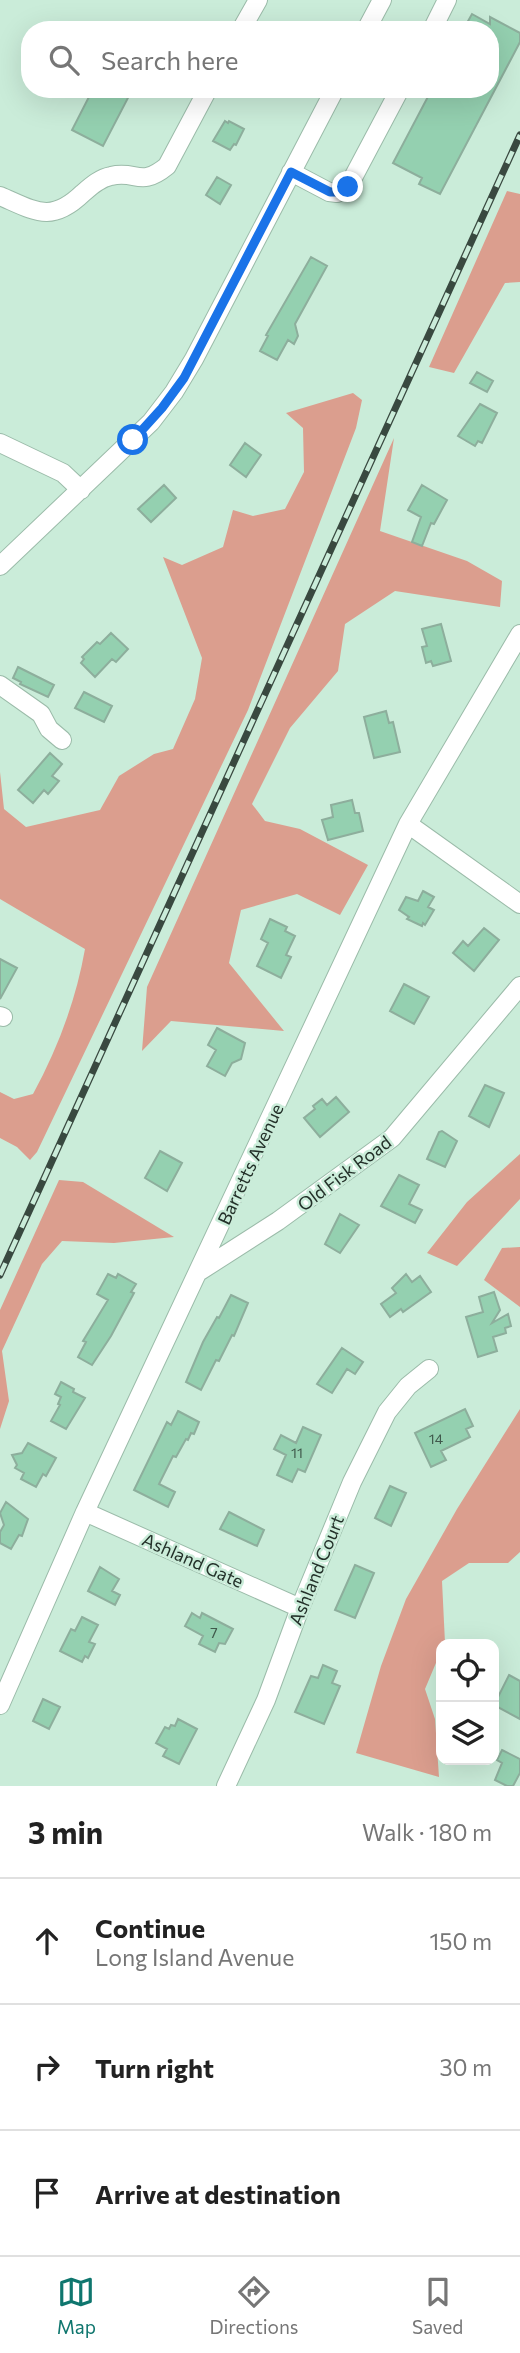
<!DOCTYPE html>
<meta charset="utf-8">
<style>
:root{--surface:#fff;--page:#f2f2f2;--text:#222;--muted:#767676;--line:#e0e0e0;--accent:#0f766e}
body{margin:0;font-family:Commissioner,sans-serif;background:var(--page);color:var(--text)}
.controls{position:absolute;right:21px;bottom:21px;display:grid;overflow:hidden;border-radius:14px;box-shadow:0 7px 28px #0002}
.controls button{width:63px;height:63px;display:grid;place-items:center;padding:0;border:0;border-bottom:2px solid var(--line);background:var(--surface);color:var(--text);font:35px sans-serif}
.stop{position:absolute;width:21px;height:21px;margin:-16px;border:5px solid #1a73e8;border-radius:50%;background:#fff}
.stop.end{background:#1a73e8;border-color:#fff;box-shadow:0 2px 7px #0008}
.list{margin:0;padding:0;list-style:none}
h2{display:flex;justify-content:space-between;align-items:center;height:91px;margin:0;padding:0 28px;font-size:30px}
h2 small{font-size:23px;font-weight:400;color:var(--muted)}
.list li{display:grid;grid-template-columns:46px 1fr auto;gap:21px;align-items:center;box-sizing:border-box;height:126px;padding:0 28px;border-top:2px solid var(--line)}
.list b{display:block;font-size:26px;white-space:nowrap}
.list p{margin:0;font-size:23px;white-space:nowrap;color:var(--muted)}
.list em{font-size:23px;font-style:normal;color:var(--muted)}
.icon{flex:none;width:38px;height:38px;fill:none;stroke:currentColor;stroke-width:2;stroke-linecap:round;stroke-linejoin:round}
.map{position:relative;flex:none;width:520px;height:1786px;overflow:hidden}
.search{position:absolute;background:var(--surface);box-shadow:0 7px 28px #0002;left:21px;right:21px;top:21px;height:77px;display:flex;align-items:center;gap:18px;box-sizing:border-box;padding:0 24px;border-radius:28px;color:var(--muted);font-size:26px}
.sheet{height:469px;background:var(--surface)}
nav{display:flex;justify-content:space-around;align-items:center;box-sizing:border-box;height:98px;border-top:2px solid var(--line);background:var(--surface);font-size:19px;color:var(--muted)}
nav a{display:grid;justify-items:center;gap:4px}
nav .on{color:var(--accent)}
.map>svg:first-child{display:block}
</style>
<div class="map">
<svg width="520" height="1786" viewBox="0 0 520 1786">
<rect width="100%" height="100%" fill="#caecd9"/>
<path fill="#db9e8e" d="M507,191L520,194V282L505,283L454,373L429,367Z
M353,393L362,400L356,428L248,710L37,1152L30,1160L17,1147L0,1138V1092L14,1099L33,1094C58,1048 76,1000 85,949L0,899V772L4,809L26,827L100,810L119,776L154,754L173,749L195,699L202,658L163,557L182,565L223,547L233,510L253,516L285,509L304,472L303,428L286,413Z
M394,438L380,531L467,561L502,581L500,607L395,591L345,624L338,671L290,728L252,804L265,821L300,829L368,865L340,915L297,894L241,910L229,963L284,1031L171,1021L142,1051L147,987Z
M520,1154V1199L457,1266L427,1253L467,1202Z
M59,1180L83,1182L174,1237L114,1243L62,1241L42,1264L2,1351L9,1401L0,1429V1310Z
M520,1247V1307L484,1280L502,1248Z
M520,1409V1552L508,1563H469L442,1581L445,1643L441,1644V1651L425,1689L435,1719L439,1777L356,1753L381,1666L406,1599L457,1509Z"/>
<path fill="#94d0b0" stroke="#8dae9c" stroke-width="2" d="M472,14L490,24V17L520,33V42L440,194L419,184L422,178L393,163L432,89H490V30H463Z
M93,89H121L130,94L103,146L72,130Z
M225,121L228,123L229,121L244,129L236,145L234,144L230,150L213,141Z
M217,177L231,185L220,204L206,195Z
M311,257L327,266L295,324L298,336L294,344L288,340L277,360L260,351L268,336L266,335Z
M477,372L493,381L487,392L470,383Z
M480,404L497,413L482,443L478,441L475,446L458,436Z
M245,443L261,455L246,477L230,465Z
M164,485L176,498L151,522L138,509Z
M422,485L447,500L434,524L431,523L422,546L412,542L421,517L408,510Z
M441,624L451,661L433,666L431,661L426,663L422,647L427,646L422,629Z
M111,633L128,649L116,662L112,659L95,677L81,663L84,659L82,657L97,642L100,644Z
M18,667L54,685L48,697L20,684L21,682L13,678Z
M84,692L112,706L104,722L75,708Z
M386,711L389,723L393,722L400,752L374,758L364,717Z
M50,753L62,764L52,776L59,781L48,794L44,790L33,803L18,790Z
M352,800L355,813H359L363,831L328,840L322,820L333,817L331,805Z
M423,891L434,897L428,907L434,910L425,925L423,923L422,926L407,919L409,917L399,910L406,897L418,901Z
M270,919L287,927L285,931L295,936L286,955L291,957L281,978L257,966L268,943L261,939Z
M484,928L499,940L474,971L453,953L463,941L468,946Z
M0,959L17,968L0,999Z
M404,984L429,997L414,1024L390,1011Z
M217,1028L245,1043L241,1059L232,1063L225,1076L207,1066L216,1050L208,1045Z
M485,1085L504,1093L489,1127L469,1116Z
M336,1097L349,1112L320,1137L304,1118L315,1109L313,1106L322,1099L327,1105Z
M442,1131L457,1141L445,1167L427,1159L439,1132Z
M160,1151L182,1163L167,1191L145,1178Z
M399,1175L419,1185L409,1204L422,1210L415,1223L381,1206Z
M340,1214L359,1225L340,1253L325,1244Z
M108,1274L116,1278L118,1274L136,1284L131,1292L134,1293L111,1336L92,1365L78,1357L86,1342L83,1341L108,1300L97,1294Z
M406,1274L412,1282L420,1276L431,1292L403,1312L401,1309L390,1317L381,1304L396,1293L392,1288Z
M494,1292L500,1310L492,1323L508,1314L511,1326L505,1328L506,1333L493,1337L497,1351L478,1357L466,1317L483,1312L479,1297Z
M231,1295L248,1303L234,1336L232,1335L219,1361L216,1360L201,1390L186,1382L203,1342L217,1317L219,1318Z
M342,1348L363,1362L355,1374L347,1369L332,1393L317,1384Z
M61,1382L74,1389L73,1392L85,1398L66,1429L51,1421L60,1405L58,1404L61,1397L55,1394Z
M465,1409L473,1426L466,1429L470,1437L441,1451L446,1460L431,1467L415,1433Z
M178,1411L199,1422L194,1434L191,1433L188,1440L186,1439L176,1457L173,1456L159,1484L175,1492L168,1507L134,1490L167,1422L171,1425Z
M303,1427L321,1435L305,1472L298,1469L292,1482L277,1475L286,1455L274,1449L281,1435L296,1443Z
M28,1443L56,1458L46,1476L43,1474L36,1487L21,1479L24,1473L15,1468L17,1465L12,1455L22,1453Z
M390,1486L406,1493L391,1526L375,1518Z
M6,1502L28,1519L22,1536L19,1535L11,1549L0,1543V1532L4,1525L0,1513Z
M229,1512L264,1530L257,1546L220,1529Z
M355,1565L374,1573L355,1618L335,1610Z
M100,1567L119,1579L112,1591L120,1595L115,1605L88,1591Z
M192,1613L200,1618L202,1613L233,1629L225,1644L219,1643L215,1652L199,1644L203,1636L185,1626Z
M82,1617L98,1625L89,1642L95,1644L88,1658L85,1656L82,1662L60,1651L71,1629L75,1631Z
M323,1665L337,1671L332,1683L340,1686L324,1724L295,1712L311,1676L318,1678Z
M509,1675L520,1681V1719L494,1705Z
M43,1699L60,1707L49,1729L33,1721Z
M178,1719L197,1729L179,1764L163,1756L167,1749L156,1743L165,1727L169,1729L171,1725L175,1726Z
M502,1750L520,1759V1773L513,1786H507L495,1780L502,1763L497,1760Z"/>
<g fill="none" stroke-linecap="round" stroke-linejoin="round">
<g stroke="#9bbba9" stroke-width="20">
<path id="minor" d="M241,30L258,0
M366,30L382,0
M432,30L447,0
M291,172L329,192L337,193L348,187L400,89
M0,196C35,211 51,224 83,193C91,186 100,178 111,176C137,170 140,188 167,166L208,89
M0,443L63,473L81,490
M0,566L151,422L174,392L194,359L335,89
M0,685L41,714L49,729L62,740
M408,824L520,904
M0,1016L3,1017
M200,1271L278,1221L392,1138L520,986
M85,1512L300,1608
M0,1705L85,1512L408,824L520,634
M226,1786L266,1700L300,1608L352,1482L387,1412L408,1386L429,1369"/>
</g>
<use href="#minor" stroke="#fff" stroke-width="18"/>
<g stroke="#394940" stroke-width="7">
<path id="rail" d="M0,1275L520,135"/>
</g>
<use href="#rail" stroke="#caecd9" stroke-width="4.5" stroke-dasharray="13" stroke-linecap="butt"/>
</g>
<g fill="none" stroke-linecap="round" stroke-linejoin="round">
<path stroke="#1a73e8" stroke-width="9" d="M133,440L162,408L184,378L291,172L330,192H337L348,187"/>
</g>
<g text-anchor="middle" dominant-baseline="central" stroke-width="5" stroke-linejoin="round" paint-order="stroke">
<g font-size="14" fill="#3f584b">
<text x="436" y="1438">14</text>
<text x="297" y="1452">11</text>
<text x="214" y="1632">7</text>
</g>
<g font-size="18" fill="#233029" stroke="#caecd9">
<text transform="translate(250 1164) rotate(-65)">Barretts Avenue</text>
<text transform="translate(344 1173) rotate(-37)">Old Fisk Road</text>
<text transform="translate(193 1560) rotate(24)">Ashland Gate</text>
<text transform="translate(316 1570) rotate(-68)">Ashland Court</text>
</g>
</g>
</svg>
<div class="controls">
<button><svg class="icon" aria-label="locate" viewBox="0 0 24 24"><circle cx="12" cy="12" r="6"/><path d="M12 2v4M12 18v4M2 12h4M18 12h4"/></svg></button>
<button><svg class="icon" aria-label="layers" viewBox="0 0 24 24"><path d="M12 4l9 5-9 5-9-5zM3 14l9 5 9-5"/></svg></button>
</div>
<div class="stop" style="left:133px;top:440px"></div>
<div class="stop end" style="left:348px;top:187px"></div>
<div class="search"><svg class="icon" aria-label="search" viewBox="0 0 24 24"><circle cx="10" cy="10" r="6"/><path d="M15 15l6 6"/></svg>Search here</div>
</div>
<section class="sheet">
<h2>3 min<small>Walk · 180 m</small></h2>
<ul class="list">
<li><svg class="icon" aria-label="ahead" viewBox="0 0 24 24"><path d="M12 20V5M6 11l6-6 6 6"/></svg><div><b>Continue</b><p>Long Island Avenue</p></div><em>150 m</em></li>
<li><svg class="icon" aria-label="right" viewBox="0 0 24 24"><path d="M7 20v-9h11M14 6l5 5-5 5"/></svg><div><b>Turn right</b></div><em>30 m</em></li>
<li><svg class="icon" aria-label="arrive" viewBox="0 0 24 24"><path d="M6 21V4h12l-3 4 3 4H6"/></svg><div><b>Arrive at destination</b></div></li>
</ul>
</section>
<nav>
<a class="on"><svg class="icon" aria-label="map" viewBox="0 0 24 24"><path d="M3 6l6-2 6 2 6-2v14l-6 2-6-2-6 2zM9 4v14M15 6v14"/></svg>Map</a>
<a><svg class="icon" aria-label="directions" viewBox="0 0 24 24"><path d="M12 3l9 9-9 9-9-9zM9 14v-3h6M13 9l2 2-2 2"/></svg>Directions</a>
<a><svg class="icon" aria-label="saved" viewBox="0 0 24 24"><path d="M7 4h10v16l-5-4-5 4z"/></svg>Saved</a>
</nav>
